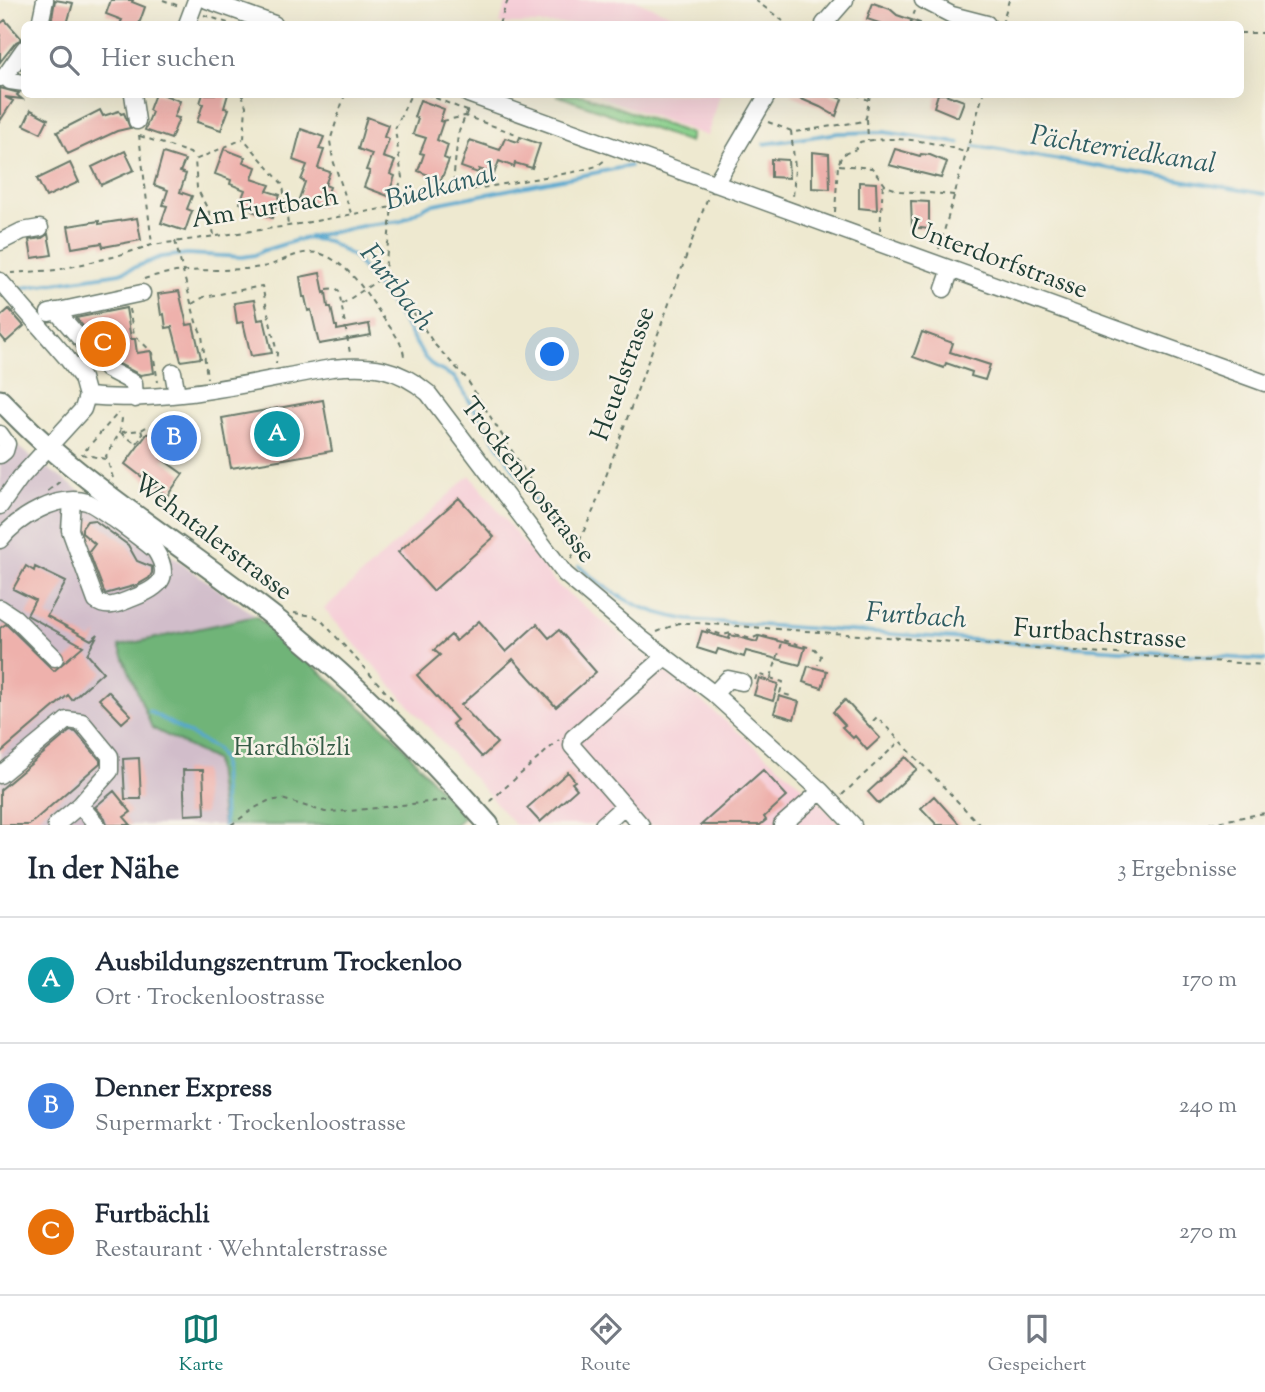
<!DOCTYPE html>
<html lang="de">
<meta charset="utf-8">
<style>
:root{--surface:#fff;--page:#f2f2f3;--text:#1f2937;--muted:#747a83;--line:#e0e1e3;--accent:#0f766e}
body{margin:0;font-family:"Sorts Mill Goudy",serif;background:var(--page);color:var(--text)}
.you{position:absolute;left:553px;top:355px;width:24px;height:24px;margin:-18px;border:5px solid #fff;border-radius:50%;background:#1a73e8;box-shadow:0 0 0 10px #1a73e833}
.badge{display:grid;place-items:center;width:46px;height:46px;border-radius:50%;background:var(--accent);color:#fff;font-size:23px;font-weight:700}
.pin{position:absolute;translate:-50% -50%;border:4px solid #fff;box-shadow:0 2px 7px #0006}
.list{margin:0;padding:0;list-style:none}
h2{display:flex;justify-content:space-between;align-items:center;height:91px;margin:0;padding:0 28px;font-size:30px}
h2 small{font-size:23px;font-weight:400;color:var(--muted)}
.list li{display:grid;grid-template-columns:46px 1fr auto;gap:21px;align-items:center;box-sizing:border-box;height:126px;padding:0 28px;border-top:2px solid var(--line)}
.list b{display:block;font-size:26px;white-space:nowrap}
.list p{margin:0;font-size:23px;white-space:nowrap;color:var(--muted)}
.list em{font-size:23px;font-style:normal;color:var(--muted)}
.icon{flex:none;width:38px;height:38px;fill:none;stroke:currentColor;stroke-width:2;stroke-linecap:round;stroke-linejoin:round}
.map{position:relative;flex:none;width:1265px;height:825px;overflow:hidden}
.search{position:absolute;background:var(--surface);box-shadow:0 7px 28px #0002;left:21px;right:21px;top:21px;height:77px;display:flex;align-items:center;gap:18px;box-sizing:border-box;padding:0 24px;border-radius:10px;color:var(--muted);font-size:26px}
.sheet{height:469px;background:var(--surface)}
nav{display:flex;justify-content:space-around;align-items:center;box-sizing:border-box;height:98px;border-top:2px solid var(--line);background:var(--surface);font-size:19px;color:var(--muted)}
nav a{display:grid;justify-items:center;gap:4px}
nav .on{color:var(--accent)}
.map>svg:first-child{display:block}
</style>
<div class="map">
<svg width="1265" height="825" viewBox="0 0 1265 825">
<rect width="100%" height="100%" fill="#f7f3e8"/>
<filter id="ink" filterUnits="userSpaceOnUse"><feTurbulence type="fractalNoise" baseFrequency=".0143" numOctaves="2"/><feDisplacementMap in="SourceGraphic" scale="14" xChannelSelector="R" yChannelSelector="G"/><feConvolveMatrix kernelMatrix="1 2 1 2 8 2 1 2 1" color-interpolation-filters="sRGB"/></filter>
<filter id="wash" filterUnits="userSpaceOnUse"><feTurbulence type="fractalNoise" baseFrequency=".00686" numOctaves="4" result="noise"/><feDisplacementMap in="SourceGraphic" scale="28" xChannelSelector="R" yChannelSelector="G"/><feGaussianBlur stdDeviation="1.57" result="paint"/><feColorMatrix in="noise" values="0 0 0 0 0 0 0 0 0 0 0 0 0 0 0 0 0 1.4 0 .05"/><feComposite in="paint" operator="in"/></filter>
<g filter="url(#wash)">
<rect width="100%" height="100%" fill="#eee9d0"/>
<path fill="#f6cfd8" d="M508,0H635L694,24H499Z
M596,95L720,94V95L707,136Z
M470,475L556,584L673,677L814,796L840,825H515L324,609Z"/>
<path fill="#d1bdca" d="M0,428L15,445L256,616L119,647L152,727L215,760L223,825H0Z"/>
<path fill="#8bd28d" stroke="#558860" stroke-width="2" d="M556,95H583L691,134L689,142Z"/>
<path fill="#70b478" stroke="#487856" stroke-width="2" d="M256,616L392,734L464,817L455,825H223L215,760L152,728L119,646Z"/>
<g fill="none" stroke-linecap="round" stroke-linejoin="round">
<path stroke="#54a7cf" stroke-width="3.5" d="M764,144L838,133L884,132L959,143
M975,146L1265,194
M309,237L367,225L401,221L429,205L630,166
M22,288L120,273L161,257L187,254L242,257L255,255L262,251L304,238L328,241L354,257L398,314L425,358L434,367L454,377L564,546
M579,566C613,597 643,612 688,620L1265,660
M149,711L216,749L222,759L224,825"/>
</g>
<g id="blocks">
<path fill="#eeb1ac" d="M55,0L73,3L67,24H51Z
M111,0H133L132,2L145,7L139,24H120L122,20L106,14Z
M873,3L890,9L897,15L920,23V24H882L867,19Z
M5,20L22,39L16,42L0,62V24Z
M0,88L19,93L17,95L22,99L5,97L13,101L0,121Z
M155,94H162L180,101L174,117L179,118L171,139L145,130L152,112L149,110Z
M203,94H228L224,108L229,109L221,130L197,122L203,104L200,103Z
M790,94H829L842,99L836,116L820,107Z
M938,94H945L964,101L958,117L934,107Z
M420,100L444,109L440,121L443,122L437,140L448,145L444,158L449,160L441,180L418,171L424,154L420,153L426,138L413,134L418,119L414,117Z
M31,110L48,119L41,133L24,125Z
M100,110L103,116L119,111L121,114L124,113L130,128L117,131L68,154L57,132Z
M367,117L388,125L384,137L389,139L383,157L395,161L390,174L395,176L388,196L364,187L370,171L366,170L372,154L358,149Z
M301,129L324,137L319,149L324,150L318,168L330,172L325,185L330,187L322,207L299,199L305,182L301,180L307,165L293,160Z
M520,137L540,144L532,168L515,163L514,167L499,161L494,174L479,169L478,173L461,167L470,140L500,150L505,138L518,142Z
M224,149L245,157L243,162L256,167L252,179L270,185L267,191L280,195L272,218L252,211L254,208L240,203L245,190L230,184L231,180L215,174Z
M895,149L920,156L921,154L930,155L947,162L941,178L889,165Z
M125,151L134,170L101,185L92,167Z
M812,152L829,154L830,189L812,188Z
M163,153L185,160L180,172L186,174L180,192L192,196L187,209L192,211L185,231L161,223L167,206L163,205L168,190L154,185Z
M771,159L788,160L789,178L771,177Z
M70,163L79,182L46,197L37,179Z
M859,182L876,183L877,210L859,208Z
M911,201L929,202V229L912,227Z
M137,218L141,240L103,247L102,243L72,248L68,226L99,221V224Z
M48,234L52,255L32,258L29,240L42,238Z
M320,273L324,293L326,292L328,307H331L335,326H337V330L369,324L371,335L319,344L311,310L308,311L305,297H303L300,277Z
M179,291L187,325L193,324L201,358L181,361L172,327L166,328L164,314L161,315L158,294Z
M254,300L258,320L264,319L272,353L251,356L243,322L237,323L234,303Z
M126,308L131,339H135L137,353L151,351L154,373L140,375L117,363L115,352L107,354L76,318Z
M9,309L24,326L6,342L0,335V317Z
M922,332L953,343L950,352L990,365L985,380L971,376L972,372L946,363L944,368L913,357Z
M323,400L332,451L231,468L222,418Z
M185,430L189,456L162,459L183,474L167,496L125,464L147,434Z
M459,498L494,537L433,591L398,552Z
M94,520L128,545L137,561L152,567V573L149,578L137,585L105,594L89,552L95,544L82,533V528L87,521Z
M26,566L34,571L35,567L66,582L47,616L91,640L98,634L87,654L103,672L72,700L68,695L0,753V628L6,624L8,626L54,671L83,646L27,615L35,600L13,589Z
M479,621L506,652L537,624L549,638L559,630L596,672L556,707L513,659L461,705L497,743L482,757L452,724L457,720L417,675L440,655L434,650L451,635L456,641Z
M702,631L729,639L730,635L757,642L759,636L805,648L800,665L746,651L744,657L718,649L716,654L697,648Z
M808,666L827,671L822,688L803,682Z
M759,678L778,684L773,701L754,695Z
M108,691L131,715L122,723L99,699Z
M779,696L799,702L794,719L774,713Z
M845,700L880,738L867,750L855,736L853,738L842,727L845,725L833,712Z
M70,731L76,732L100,760V763L29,825H0V790Z
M906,757L917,769L879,804L868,792L881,780L880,779Z
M139,758L141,799H125L123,759Z
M183,770H203L205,814L185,815Z
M763,770L787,796L764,817L766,820L760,825H701Z
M568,772L575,781L572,783L577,789L540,822L527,808Z
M114,791L131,812L124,817L131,825H107L105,818L95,807Z
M934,796L960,825H937L921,808Z"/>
</g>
</g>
<g filter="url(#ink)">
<use href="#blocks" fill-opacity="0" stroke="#67796b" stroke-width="2"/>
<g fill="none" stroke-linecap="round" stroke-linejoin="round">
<g stroke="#67796b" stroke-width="19">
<path id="minor" d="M207,0L274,24
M923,0L952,15L987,24
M40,24L45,0
M187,24L196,0
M824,24L845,0
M5,76L10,81L24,83
M0,78L5,76L24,49
M133,94L137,121
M468,94L1265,383
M715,184L768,94
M0,242L22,231L40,228
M0,281L66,357L82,378L87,396L83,409L20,478L0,506
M944,289L951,269
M56,311L107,369L134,383L135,399
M49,313L142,293
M173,372L177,394
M87,396C168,404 252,382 332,368C371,364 397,367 428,393L565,574L642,639L714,694L821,791L853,825
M0,434L7,444L5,451L0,455
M0,540C17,518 58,493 87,502C97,505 145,542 155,550C173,578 159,588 133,598C120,603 108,610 96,601L70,530L72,501
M0,608L15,618L55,658
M714,694L728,679L742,682
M0,775L67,720L82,722L110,756V771L80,805L56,825
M80,805L97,825
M603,825L624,806
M641,825L572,746L573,738L665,657
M782,825L821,791"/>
</g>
<g stroke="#67796b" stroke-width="23">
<path id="major" d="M0,400C16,416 32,433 50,448C122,510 204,561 279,621C356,682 424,752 489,825"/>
</g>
<path stroke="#67796b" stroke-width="2" stroke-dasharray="5 5" stroke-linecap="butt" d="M163,0L179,6
M755,0L787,24
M204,15L231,24
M499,24L508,0
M910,24L915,11
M1002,24L1009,0
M1240,33H1265
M242,94L246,106L244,139L283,185L288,225
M345,94L330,141L333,160L351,213
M426,94L467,111
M856,94L868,100
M867,119L868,140
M443,121L465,116L519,135
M768,122L794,132L859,122L866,118L870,94
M791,131L795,168L793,198
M139,135L152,244
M140,136L190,153L195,159
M839,165L872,168L886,186L900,191L955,195
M452,193L458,134L469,107
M835,212L838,165L842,155L856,149L860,142C894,135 934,141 967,153
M880,230L883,183
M214,235L210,214L197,188L195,160L243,139
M175,241L196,322L202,335L207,378
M939,249L983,94
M385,270L435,345L466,378L563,532L578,542
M11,273L57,270L113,257L152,245L288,226L392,207L452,193L574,172L597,166L605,160
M144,279C181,266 224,273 262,267C284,263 301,246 324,255C350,266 365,291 380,313C389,327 405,343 404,360
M327,289L336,288L339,291L350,353
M192,304L204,297L262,286L277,353L276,364
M342,304L383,277L385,270L392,207L402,178L395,129L411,94
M129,309L134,335L153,353L158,382
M122,432L141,430L148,426
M121,433L138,445
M137,443L143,436L141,430
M106,459L82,454L118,413
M113,478L106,456L120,432L122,419L118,413
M48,491L63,479
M571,559L594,509L709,194
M294,613L314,616L321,620L394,701
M706,630L723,635L731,633L751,639L760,635L782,641
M657,632L679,623H697L1265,665
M771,677L783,640L815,649L821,656L818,665
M755,680L757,674L783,682L780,693L794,697
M873,721L877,717L980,825
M842,795L899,742
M490,801L559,740
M231,825L255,808L268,801L282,799L325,812L349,811L447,800
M1200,825L1265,813"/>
<use href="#minor" stroke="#fff" stroke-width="16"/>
<use href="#major" stroke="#fff" stroke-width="19"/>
</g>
</g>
<g text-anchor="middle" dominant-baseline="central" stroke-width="5" stroke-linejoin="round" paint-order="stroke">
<g font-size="26" fill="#1f3d34" stroke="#f7f3e8">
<text transform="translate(265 209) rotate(-9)">Am Furtbach</text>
<text transform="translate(998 260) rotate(20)">Unterdorfstrasse</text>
<text transform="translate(624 374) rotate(-70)">Heuelstrasse</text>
<text transform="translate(527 481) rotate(52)">Trockenloostrasse</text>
<text transform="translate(212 538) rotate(37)">Wehntalerstrasse</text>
<text transform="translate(1100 635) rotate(4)">Furtbachstrasse</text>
</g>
<g font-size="26" fill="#355b46" stroke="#f7f3e8">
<text x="292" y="748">Hardhölzli</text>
</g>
<g font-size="28" font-style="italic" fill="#2f5d62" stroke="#f7f3e8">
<text transform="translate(1123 151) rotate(9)">Pächterriedkanal</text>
<text transform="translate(441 188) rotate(-15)">Büelkanal</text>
<text transform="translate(396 288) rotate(52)">Furtbach</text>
<text transform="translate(916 617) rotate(4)">Furtbach</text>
</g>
</g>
</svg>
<div class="you"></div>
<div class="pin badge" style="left:277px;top:434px;background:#0f9aa8">A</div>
<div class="pin badge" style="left:174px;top:438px;background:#3f7fe0">B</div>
<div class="pin badge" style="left:103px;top:344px;background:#e8710a">C</div>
<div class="search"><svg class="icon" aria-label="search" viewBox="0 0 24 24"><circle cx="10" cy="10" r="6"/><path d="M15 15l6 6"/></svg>Hier suchen</div>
</div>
<section class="sheet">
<h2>In der Nähe<small>3 Ergebnisse</small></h2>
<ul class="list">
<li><span class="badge" style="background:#0f9aa8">A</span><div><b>Ausbildungszentrum Trockenloo</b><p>Ort · Trockenloostrasse</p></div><em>170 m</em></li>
<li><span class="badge" style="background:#3f7fe0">B</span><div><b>Denner Express</b><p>Supermarkt · Trockenloostrasse</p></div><em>240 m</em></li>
<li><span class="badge" style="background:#e8710a">C</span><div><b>Furtbächli</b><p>Restaurant · Wehntalerstrasse</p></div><em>270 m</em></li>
</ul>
</section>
<nav>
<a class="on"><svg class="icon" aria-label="map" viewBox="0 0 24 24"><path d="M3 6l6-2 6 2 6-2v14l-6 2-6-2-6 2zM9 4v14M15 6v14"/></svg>Karte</a>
<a><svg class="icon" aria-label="directions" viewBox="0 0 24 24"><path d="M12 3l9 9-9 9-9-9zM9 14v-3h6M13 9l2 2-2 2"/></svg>Route</a>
<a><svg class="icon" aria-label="saved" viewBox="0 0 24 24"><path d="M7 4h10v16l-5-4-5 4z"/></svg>Gespeichert</a>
</nav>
